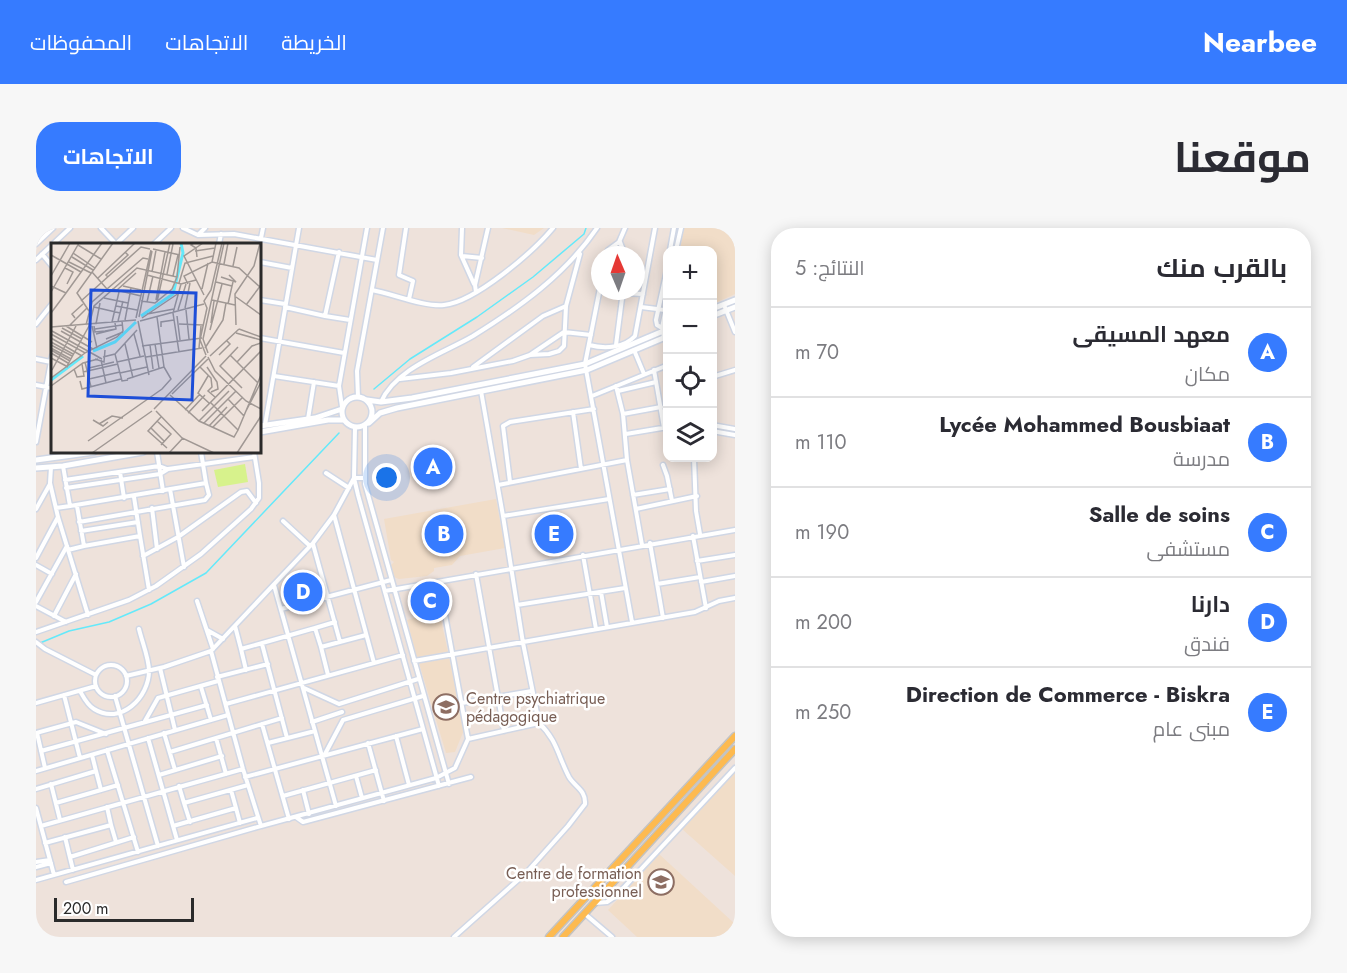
<!DOCTYPE html>
<html lang="ar">
<meta charset="utf-8">
<style>
:root{--surface:#fff;--page:#f7f7f7;--text:#2b2b33;--muted:#7c7c81;--line:#e1e1e2;--accent:#367bff}
body{margin:0;font-family:Jost,Cairo,sans-serif;background:var(--page);color:var(--text);direction:rtl}
.controls{position:absolute;right:18px;top:18px;display:grid;overflow:hidden;border-radius:12px;box-shadow:0 3px 15px #0003}
.controls button{width:54px;height:54px;display:grid;place-items:center;padding:0;border:0;border-bottom:2px solid var(--line);background:var(--surface);color:var(--text);font:30px sans-serif}
.compass{position:absolute;left:555px;top:18px;width:54px;height:54px;border-radius:50%;background:var(--surface);box-shadow:0 3px 15px #0003;rotate:358deg}
.scale{position:absolute;left:18px;bottom:15px;width:140px;box-sizing:border-box;padding-left:6px;border:3px solid #2a2a2a;border-top:0;font-size:16px;line-height:21px;white-space:nowrap;color:#2a2a2a;-webkit-text-stroke:4px #fff;paint-order:stroke}
.you{position:absolute;left:351px;top:250px;width:21px;height:21px;margin:-15px;border:4px solid #fff;border-radius:50%;background:#1a73e8;box-shadow:0 0 0 9px #1a73e833}
.badge{display:grid;place-items:center;width:39px;height:39px;border-radius:50%;background:var(--accent);color:#fff;font-size:20px;font-weight:700}
.pin{position:absolute;translate:-50% -50%;border:3px solid #fff;box-shadow:0 2px 6px #0006}
.list{margin:0;padding:0;list-style:none}
h2{display:flex;justify-content:space-between;align-items:center;height:78px;margin:0;padding:0 24px;font-size:26px}
h2 small{font-size:20px;font-weight:400;color:var(--muted)}
.list li{display:grid;grid-template-columns:39px 1fr auto;gap:18px;align-items:center;box-sizing:border-box;height:90px;padding:0 24px;border-top:2px solid var(--line)}
.list b{display:block;font-size:22px;white-space:nowrap}
.list p{margin:0;font-size:20px;white-space:nowrap;color:var(--muted)}
.list em{font-size:20px;font-style:normal;color:var(--muted)}
.icon{flex:none;width:33px;height:33px;fill:none;stroke:currentColor;stroke-width:2;stroke-linecap:round;stroke-linejoin:round}
.map{position:relative;flex:none;width:699px;height:709px;overflow:hidden;direction:ltr;border-radius:24px}
header{display:flex;align-items:center;gap:36px;box-sizing:border-box;height:84px;padding:0 30px;background:var(--accent);color:#fff}
header strong{font-size:28px}
nav{display:flex;gap:33px;margin-inline-start:auto;font-size:21px}
.intro{display:flex;align-items:center;justify-content:space-between;box-sizing:border-box;height:144px;padding:0 36px}
h1{margin:0;font-size:42px}
.button{padding:15px 27px;border-radius:24px;background:var(--accent);color:#fff;font-size:21px;font-weight:700}
main{display:flex;gap:36px;padding:0 36px}
aside{flex:1;background:var(--surface);border-radius:24px;box-shadow:0 3px 15px #0003}
.map>svg:first-child{display:block}
</style>
<header>
<strong>Nearbee</strong>
<nav><a>الخريطة</a><a>الاتجاهات</a><a>المحفوظات</a></nav>
</header>
<div class="intro"><h1>موقعنا</h1><a class="button">الاتجاهات</a></div>
<main>
<aside>
<h2>بالقرب منك<small>النتائج: 5</small></h2>
<ul class="list">
<li><span class="badge">A</span><div><b>معهد المسيقى</b><p>مكان</p></div><em>70 m</em></li>
<li><span class="badge">B</span><div><b>Lycée Mohammed Bousbiaat</b><p>مدرسة</p></div><em>110 m</em></li>
<li><span class="badge">C</span><div><b>Salle de soins</b><p>مستشفى</p></div><em>190 m</em></li>
<li><span class="badge">D</span><div><b>دارنا</b><p>فندق</p></div><em>200 m</em></li>
<li><span class="badge">E</span><div><b>Direction de Commerce - Biskra</b><p>مبنى عام</p></div><em>250 m</em></li>
</ul>
</aside>
<div class="map">
<svg width="699" height="709" viewBox="0 0 699 709">
<rect width="100%" height="100%" fill="#eee2db"/>
<path fill="#f1ddc8" d="M466,0H508L498,7Z
M648,0H699V66L677,76L676,22H644Z
M460,271L469,320L424,328L416,337L398,340V343L391,348L363,351L358,349L355,337L358,334L355,332L348,291Z
M403,383L412,424L381,430L371,392Z
M413,429L428,502L419,524L410,525L383,435Z
M699,544V648L646,601Z
M623,626L699,696V701L691,709H601L572,682Z"/>
<path fill="#d7f28c" d="M209,236L212,254L182,259L178,242Z"/>
<g fill="none" stroke-linecap="round" stroke-linejoin="round">
<path stroke="#64e9fa" stroke-width="1.5" d="M338,161L374,131L441,89L497,49L548,6L550,0
M4,415L33,403L73,394L115,376L170,345L303,205"/>
<g stroke="#d0d7e5" stroke-width="7">
<path id="street" d="M65,0L80,16
M147,0L162,7L198,6L341,32
M370,0L363,47L377,53L373,71
M426,0L425,27L438,56
M163,6L169,0
M225,10L227,0
M584,14L589,27
M0,16L17,0
M80,16L97,0
M118,16L135,0
M183,16L185,6
M634,22L638,0
M640,22L645,0
M6,26L16,38
M570,27L572,22L583,14L589,0
M426,28L446,30
M0,32L34,0
M224,34L256,40
M564,60L549,136L596,394
M336,62C357,66 388,79 408,77C439,74 497,24 517,0
M440,64L439,57L452,0
M587,65L607,66
M224,72L249,76
M688,77L699,104
M249,79L289,88L303,24
M605,79L629,82
M289,88L314,92
M0,96L16,76
M626,100L621,97L620,92L632,37
M628,109L626,100L632,70
M224,110L308,125
M553,117C569,121 588,120 599,108L619,0
M580,117L587,63
M598,122L608,146
M494,127L513,126L523,123L528,118L530,78L544,26
M0,131L15,134
M437,139L507,88L530,78
M618,142L628,200
M238,148L303,158
M676,149L699,142
M364,151L415,145L477,133L494,127L528,104L555,107
M0,157L16,160
M580,158L587,186L591,232L606,317
M582,163L620,154
M556,168L632,137
M322,169L321,143L347,0
M345,174C360,140 408,125 437,108C484,79 530,46 561,0
M306,179L303,158L331,0
M537,184L545,241
M587,186L625,179
M272,191L278,154
M229,197L263,0
M676,197L699,201
M329,198V256L413,556
M319,200L318,250L322,267L403,558
M676,203L699,207
M590,206L632,199
M0,214L16,128
M121,224L127,263
M658,230L660,283L664,306
M627,237L631,248L636,273
M27,238L34,278L170,255L165,224
M15,239L14,255L22,289L52,387
M84,244L88,270
M290,245L313,260
M29,252L123,238L131,241
M474,254L467,198L474,194L558,181
M462,257L591,232
M30,260L124,246L132,241L218,229
M134,261L148,339
M597,267L634,261
M41,278L48,318L104,308L98,269
M20,280L34,278
M116,280L121,321
M0,281L14,256
M600,281L661,268
M298,287L338,435
M467,288L573,271
M247,293L274,318
M43,294L169,272L173,267L170,255
M45,303L102,294
M104,308L113,362
M657,308L670,380
M614,315L627,390
M277,316L304,414
M32,322L48,318
M547,327L560,401
M107,328L142,309L205,264L211,263L220,275
M0,330L22,289
M661,333L699,327
M0,337L16,346
M440,346L468,503
M403,354L432,511
M665,354L699,348
M621,356L664,349
M238,357L300,578
M349,363L699,302
M565,364L571,399
M161,373L177,421
M0,374L31,318
M481,377L589,360
M0,378L30,394
M245,381L355,352
M18,388L40,346
M299,394L279,400L285,419L330,407
M199,398L205,421L279,400
M171,402L187,411
M0,404L93,372L120,358L165,326L215,281L223,270V255L218,224
M0,414L9,421L60,447
M226,416L251,510
M285,419L292,447
M205,421L210,442
M175,423L207,541L225,598L400,550L419,540L432,511L503,495L487,415L467,288L445,163
M378,433L659,384L683,373L699,370
M59 453a16 16 0 1 1 32 0a16 16 0 1 1-32 0Z
M124,440L139,502
M90,448L128,439L175,423L277,315L298,287L318,250H329
M181,449L232,436
M165,459L175,492
M268,460L303,476L382,451
M44,463C48,470 51,477 58,481C85,498 113,469 113,443C113,430 106,414 103,401
M28,467L44,530
M79,468L122,618
M0,475L60,458
M426,475L496,463
M190,476L367,427
M109,493L122,470L182,453
M276,494L306,484
M226,496L253,591
M0,505L40,494L70,506
M1,505L9,540
M128,505L139,542
M360,508L373,557
M112,510L141,612
M180,510L190,546
M232,515L279,503
M332,515L348,573
M71,522L102,624
M5,523L171,477
M134,524L246,490
M289,526L307,492L387,468
M0,543L192,487
M60,543L65,562L82,557
M123,547L186,528
M320,548L326,570
M209,549L387,501
M15,556L24,592
M143,558L148,575
M0,561L60,543L56,527
M267,562L273,586
M247,568L340,542
M20,575L65,562
M0,580L18,647
M200,580L204,595
M260,589L267,594L435,549
M154,594L148,575L212,557
M75,597L80,614
M5,598L207,541
M137,598L200,580L195,562
M29,609L37,642
M9,615L75,597L71,579
M34,629L98,609
M0,634L14,632
M0,639L15,635
M0,652L221,590
M30,654L225,598
M559,675L571,674L580,668L699,540
M549,686L576,709
M418,709L491,644L532,598L549,576C550,562 539,559 533,549C522,528 521,512 503,495"/>
</g>
<g stroke="#d0d7e5" stroke-width="8">
<path id="secondary" d="M676,81L699,72
M676,88L699,79
M306 184a15 15 0 1 1 30 0a15 15 0 1 1-30 0Z
M331,172L345,174L376,170L549,136L632,101
M333,195L344,185L361,180L551,142L632,108
M224,198L279,190L306,181
M224,204L292,192H307
M0,232L58,224
M0,240L27,238L107,224"/>
</g>
<g stroke="#c3c3c3" stroke-width="9">
<path id="primary" d="M513,709L699,508
M527,709L699,521"/>
</g>
<use href="#street" stroke="#fff" stroke-width="4"/>
<use href="#secondary" stroke="#fff" stroke-width="5"/>
<use href="#primary" stroke="#fdba50" stroke-width="6"/>
</g>
<defs>
<g id="school-ring" transform="scale(1.35)"><circle r="9.5" fill="#fff" stroke="#8d6e63" stroke-width="1.5"/><path d="M0-5L7-2L0 1L-7-2ZM-4 1L0 2.5L4 1V4Q0 6-4 4Z" fill="#8d6e63"/></g>
<g id="university-ring" transform="scale(1.35)"><circle r="9.5" fill="#fff" stroke="#8d6e63" stroke-width="1.5"/><path d="M0-5L7-2L0 1L-7-2ZM-4 1L0 2.5L4 1V4Q0 6-4 4Z" fill="#8d6e63"/></g>
</defs>
<g fill-rule="evenodd">
<use href="#school-ring" x="410" y="479"/>
<use href="#university-ring" x="625" y="654"/>
</g>
<g text-anchor="middle" dominant-baseline="central" stroke-width="5" stroke-linejoin="round" paint-order="stroke">
<g font-size="16" fill="#785e54" stroke="#fff" text-anchor="start">
<text x="430" y="470">Centre psychiatrique<tspan x="430" dy="18">pédagogique</tspan></text>
<text x="606" y="645" text-anchor="end">Centre de formation<tspan x="606" dy="18">professionnel</tspan></text>
</g>
</g>
<g transform="translate(15 15)">
<rect width="210" height="210" fill="#eee2db"/>
<path fill="none" stroke="#64e9fa" stroke-width="3" d="M90,73L122,51L132,10L130,0M42,108L64,99L85,79M0,137L32,113"/>
<path fill="none" stroke="#a09894" stroke-width="1.5" d="M143,0L140,2L145,5L146,14M152,0L133,13L153,52M27,2L50,16M102,6L129,12M144,8L164,5M22,10L44,25M0,12L30,29M21,14L42,27M18,19L40,30M161,19L165,0M173,21L177,0M182,23L186,4M14,25L22,29L16,41M41,29L56,46M101,29L105,7M116,31L122,1M96,32L130,41L145,37M0,33L19,0M122,33L127,12M57,34L55,32L77,12L74,9M170,34L185,39L178,32M47,35L84,0M165,39L181,43L182,39M128,40L134,20L162,13M137,41L133,33L161,19L188,25L210,45M0,43L15,50L51,0M72,43L90,47M61,46L90,53M151,46L157,20M66,47L85,30M0,49L28,0M185,54L210,72M53,55L77,60M105,57L114,9M161,57L184,62M30,58L90,4L99,6M90,58L104,60L121,46L126,34L129,4M96,59L102,33M106,59L119,0M177,61L181,43M195,62L210,42M65,63L86,67M43,64L69,70M134,65L139,40M127,67L135,41M135,67L138,96M38,68L26,50L62,0M0,70L15,50M96,71L123,66M126,73L129,97M88,74L101,8M24,75L21,71L32,61M85,75L100,7M91,75L128,50M74,77L80,45M67,78L72,58M87,78L98,132M89,78L153,61M61,79L68,49M160,80L163,58M45,81L49,60M128,81L152,82M19,82L36,65M35,82L41,59L92,15L97,16M185,82L184,51L203,23L209,0M15,83L41,99M41,83L46,105M43,83L44,89L54,88L65,86L64,80M0,84L85,77M110,84V79L123,77M11,85L31,96M44,86L71,82M188,86L210,94M159,87L171,41M1,88L51,116L47,114M10,88L42,106M185,90L210,97M0,91L34,110L66,94L72,88L71,78M45,91L65,86M83,91L89,113M0,95L31,113M55,96L72,89M0,99L22,111M74,101L82,135M104,101L108,125M0,102L21,113M99,102L102,126M91,103L151,95M187,104L169,123L191,145M0,105L20,116M148,105L150,83M154,105L172,77L175,60M0,107L19,118M128,109L122,70L130,41M0,110L17,120M157,110L152,96L173,0M64,111L71,138L77,137M155,112L149,97L156,65L153,58L160,47L171,0M168,112L179,101L176,98M179,112L207,140M159,113L188,86M52,114L64,111L86,87M95,114L151,105M157,114L164,128L195,158L210,166M0,115L17,124M44,116L53,119L54,107M50,117L55,140M34,119L40,144M66,119L93,113M186,119L201,103L210,100M16,123L38,83L43,63L86,25L126,34M149,124L160,135L161,144L157,148L164,154M156,124L166,139L167,146L160,149M38,125L63,119M23,126L26,134L33,133L31,121M1,127L25,83M32,129L67,121M69,130L96,124M157,133L147,150L158,160M0,135L34,110M38,136L69,129M76,136L113,124L106,74M29,138L31,146L70,136M0,143L32,120L47,116M121,151L157,116M119,152L148,178L183,194L187,187M177,156L193,173M159,159L187,187L210,132M103,166L155,113M134,167L149,151M105,168L131,195L163,210M151,168L210,108M195,168L210,139M137,170L154,152M110,174L97,188L116,205M42,177L52,183L57,179M106,178L120,191L110,202M148,178L178,148M153,180L185,148M48,181L61,173L72,175M158,183L176,164M162,184L192,154M100,185L113,198M37,198L111,146L120,136L113,124M41,210L101,168M118,210L132,195M186,210L210,173"/>
<path fill="#1d4ed8" fill-opacity="0.15" stroke="#1d4ed8" stroke-width="3" d="M40,47L145,50L141,157L37,153Z"/>
<rect width="210" height="210" fill="none" stroke="#2a2a2a" stroke-width="3"/>
</g>
</svg>
<div class="controls">
<button>+</button>
<button>−</button>
<button><svg class="icon" aria-label="locate" viewBox="0 0 24 24"><circle cx="12" cy="12" r="6"/><path d="M12 2v4M12 18v4M2 12h4M18 12h4"/></svg></button>
<button><svg class="icon" aria-label="layers" viewBox="0 0 24 24"><path d="M12 4l9 5-9 5-9-5zM3 14l9 5 9-5"/></svg></button>
</div>
<svg class="compass" viewBox="-18 -18 36 36"><path d="M0-13l5 13h-10z" fill="#e53935"/><path d="M0 13l5-13h-10z" fill="#7c7c81"/></svg>
<div class="scale">200 m</div>
<div class="you"></div>
<div class="pin badge" style="left:397px;top:239px">A</div>
<div class="pin badge" style="left:408px;top:306px">B</div>
<div class="pin badge" style="left:394px;top:373px">C</div>
<div class="pin badge" style="left:267px;top:364px">D</div>
<div class="pin badge" style="left:518px;top:306px">E</div>
</div>
</main>
